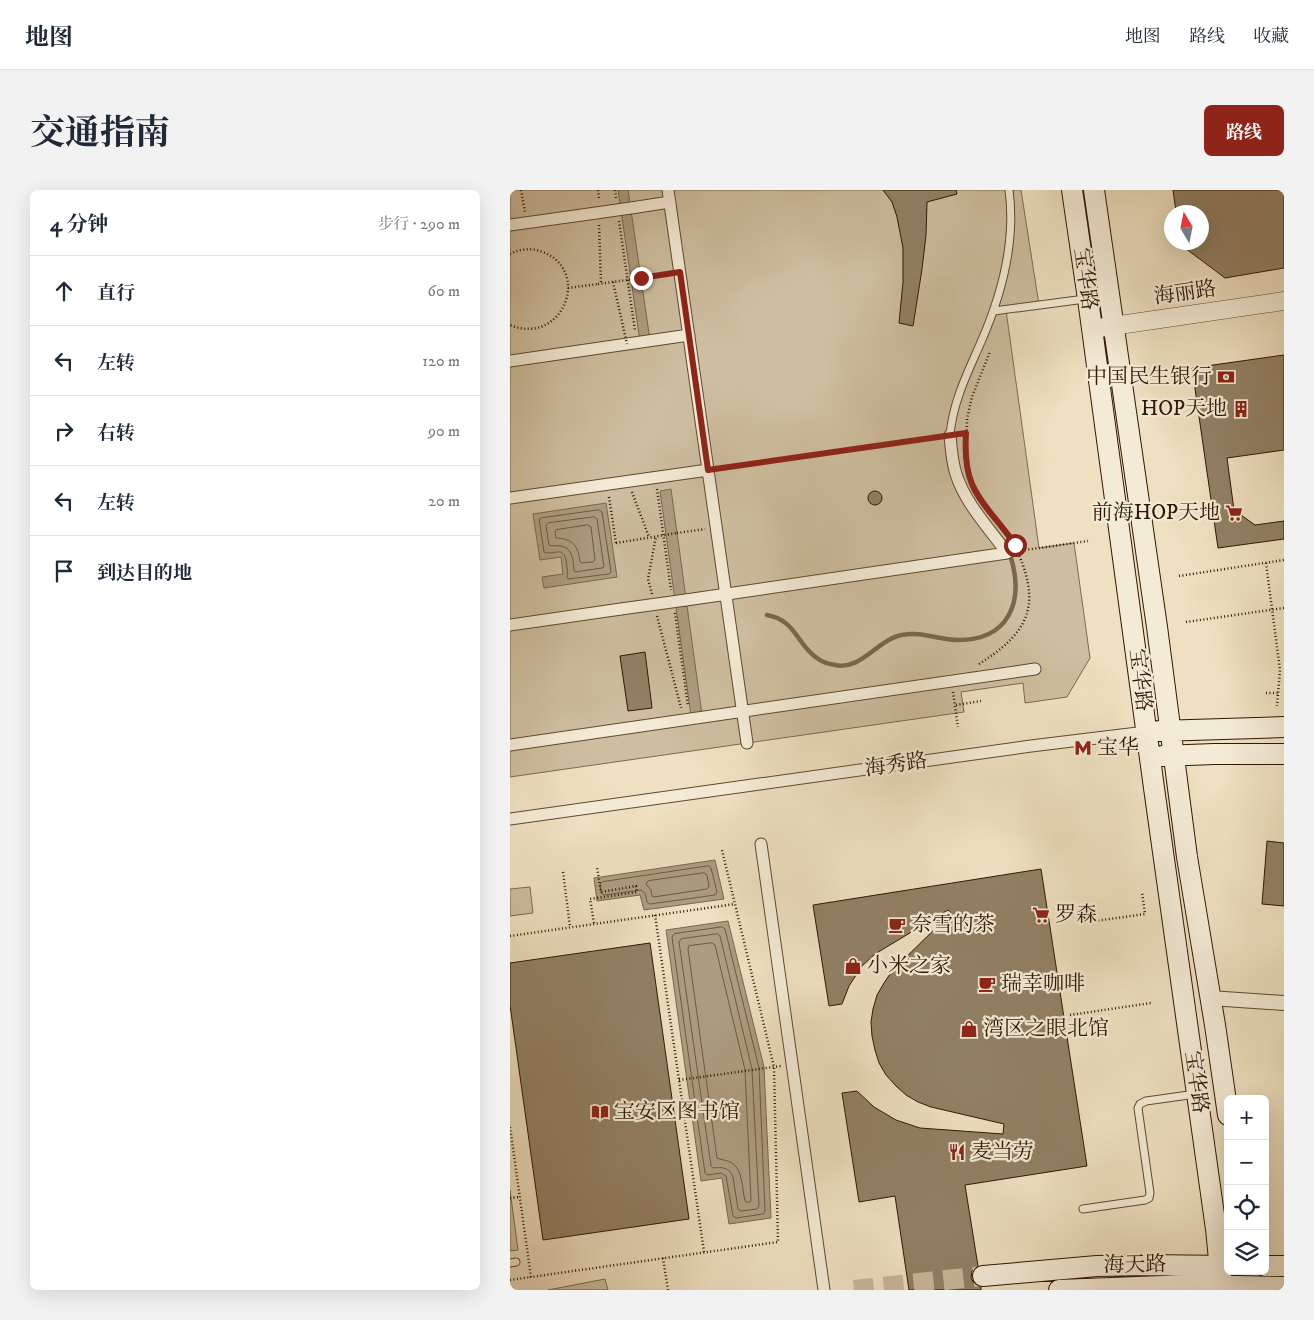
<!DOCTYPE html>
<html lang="zh">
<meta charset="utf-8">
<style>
:root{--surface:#fff;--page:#f2f2f3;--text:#1f2937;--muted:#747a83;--line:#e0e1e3;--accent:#8f2418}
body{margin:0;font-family:"IM FELL DW Pica","Noto Serif SC",serif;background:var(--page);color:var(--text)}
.controls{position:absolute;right:15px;bottom:15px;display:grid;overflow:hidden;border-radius:8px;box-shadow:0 5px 20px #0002}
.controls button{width:45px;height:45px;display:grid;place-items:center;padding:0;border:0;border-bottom:1px solid var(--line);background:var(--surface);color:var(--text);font:25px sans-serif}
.compass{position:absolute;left:654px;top:15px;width:45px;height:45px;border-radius:50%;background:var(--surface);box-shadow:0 5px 20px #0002;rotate:350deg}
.stop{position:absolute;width:15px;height:15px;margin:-11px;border:4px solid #8f2418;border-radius:50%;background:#fff}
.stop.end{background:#8f2418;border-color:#fff;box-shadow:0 1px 5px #0008}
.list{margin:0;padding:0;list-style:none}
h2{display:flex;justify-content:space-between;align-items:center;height:65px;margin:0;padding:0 20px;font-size:21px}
h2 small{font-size:16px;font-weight:400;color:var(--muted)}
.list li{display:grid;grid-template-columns:32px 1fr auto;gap:15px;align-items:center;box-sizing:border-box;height:70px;padding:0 20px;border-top:1px solid var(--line)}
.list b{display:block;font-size:19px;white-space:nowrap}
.list em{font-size:16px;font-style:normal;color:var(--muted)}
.icon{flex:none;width:28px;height:28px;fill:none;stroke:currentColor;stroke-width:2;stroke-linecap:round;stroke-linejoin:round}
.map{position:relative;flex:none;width:774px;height:1100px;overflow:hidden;border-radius:8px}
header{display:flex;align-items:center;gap:30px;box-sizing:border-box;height:70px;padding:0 25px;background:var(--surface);border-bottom:1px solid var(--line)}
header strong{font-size:24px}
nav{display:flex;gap:28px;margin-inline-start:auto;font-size:18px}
.intro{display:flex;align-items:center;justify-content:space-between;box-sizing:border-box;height:120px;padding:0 30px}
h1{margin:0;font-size:35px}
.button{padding:12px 22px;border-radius:8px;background:var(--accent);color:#fff;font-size:18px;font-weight:700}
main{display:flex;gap:30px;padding:0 30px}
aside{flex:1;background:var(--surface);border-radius:8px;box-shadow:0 5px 20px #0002}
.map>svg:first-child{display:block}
</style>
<header>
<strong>地图</strong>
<nav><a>地图</a><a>路线</a><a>收藏</a></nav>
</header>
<div class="intro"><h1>交通指南</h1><a class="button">路线</a></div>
<main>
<aside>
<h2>4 分钟<small>步行 · 290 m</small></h2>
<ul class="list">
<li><svg class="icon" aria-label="ahead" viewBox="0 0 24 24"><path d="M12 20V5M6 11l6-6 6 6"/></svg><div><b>直行</b></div><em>60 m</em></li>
<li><svg class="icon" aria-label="left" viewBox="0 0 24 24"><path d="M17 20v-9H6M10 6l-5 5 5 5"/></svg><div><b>左转</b></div><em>120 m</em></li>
<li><svg class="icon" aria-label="right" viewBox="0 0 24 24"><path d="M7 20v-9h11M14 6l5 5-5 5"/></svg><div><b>右转</b></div><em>90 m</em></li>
<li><svg class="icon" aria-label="left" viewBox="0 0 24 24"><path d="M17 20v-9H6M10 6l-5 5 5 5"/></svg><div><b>左转</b></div><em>20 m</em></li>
<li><svg class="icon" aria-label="arrive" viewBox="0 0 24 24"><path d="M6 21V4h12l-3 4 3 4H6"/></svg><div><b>到达目的地</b></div></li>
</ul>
</aside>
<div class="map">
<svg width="774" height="1100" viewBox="0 0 774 1100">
<rect width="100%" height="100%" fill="#eee0c0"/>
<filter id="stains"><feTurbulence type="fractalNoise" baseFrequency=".004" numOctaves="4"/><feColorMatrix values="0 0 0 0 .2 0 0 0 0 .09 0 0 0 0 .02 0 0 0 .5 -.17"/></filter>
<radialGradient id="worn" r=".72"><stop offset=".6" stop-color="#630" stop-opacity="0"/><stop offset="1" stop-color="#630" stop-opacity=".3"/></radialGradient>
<path fill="#cebe9f" stroke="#7e6a50" d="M0,0H511L529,115L496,120L529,358L564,353L580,468L557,507L515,513L513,493L451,502L454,522L0,587Z
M20,697L23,723L0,726V699Z
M0,1000L8,1060L0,1061Z
M95,1089L98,1100H38Z"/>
<path fill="#ad9c7f" stroke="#7b674c" d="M108,0H118L140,150L130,151Z
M161,299L192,525L181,526L150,301Z
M96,313L107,387L34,398L32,387L53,384L51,367L30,370L23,324Z
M205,670L214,709L134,720L130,705L87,711L84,688Z
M218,731L254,877L261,1028L219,1034L212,988L191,991L156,740Z"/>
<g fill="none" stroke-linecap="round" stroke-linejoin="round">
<path stroke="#6e5a40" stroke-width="1" d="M89,320L92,322L101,382L99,384L58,389L57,387C58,382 57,376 56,371C54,355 43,366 34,362L29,329L31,328Z
M84,327L87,329L94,377L92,378L65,382L64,380C63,371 63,358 51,356C47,355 43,357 39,355L36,335L38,333Z
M78,335L81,337L85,370L83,372L72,373L70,372C68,355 63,349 46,348L45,342L46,340Z
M199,676L201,678L207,702L205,705L140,714L137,712L135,703L131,700L94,705L91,703L90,694L92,692Z
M194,683L197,685L199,696L197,699L144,707L142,706L141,700L136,694L138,691Z
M212,737L215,739L249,878L255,1021L253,1024L226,1028L223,1026L216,986L211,983L197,985L195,983L162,747L164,744Z
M208,744L210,746L242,879L249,1016L247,1019L231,1021L228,1019L223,987C219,977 212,977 203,978L201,976L169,752L171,749Z
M202,753L205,755L235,880L241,1010L240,1012H237L235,1011C232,999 233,980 222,973C217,970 211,970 207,968L178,759L179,756Z"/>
<path stroke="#7b674c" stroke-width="4.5" d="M257,425C286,430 287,455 307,468C312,472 318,474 325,475C351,481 368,449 392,445C411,441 429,450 448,450C499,450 514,412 501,368"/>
</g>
<path fill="#928064" stroke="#2f1700" d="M373,0H446L447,4L417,12L416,45L412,79L403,136L389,133L393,92V58L387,27L382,12Z
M663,0H774V78L715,88L667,52H692V22H666Z
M774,165V260L717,268L724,320L745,335L774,331V349L708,358L682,178Z
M358 308a7 7 0 1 1 14 0a7 7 0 1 1-14 0Z
M135,462L142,518L118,521L110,466Z
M757,651L774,653V716L752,714Z
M531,679L577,976L455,995L468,1076L462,1081L461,1088L464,1093L468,1096L471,1097V1100H399L385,1006L349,1012L332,903L347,901L364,917L386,930L410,938L493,944L494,934L421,917L408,912L396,905L386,896L376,885L369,873L365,860L362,846L361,832L363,819L367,805L374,793L382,781L441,723L438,720L365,764L352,776L339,796L332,814L319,816L303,715Z
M140,753L179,1029L33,1050L0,815V773Z"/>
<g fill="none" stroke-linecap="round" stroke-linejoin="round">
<path stroke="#c8b89a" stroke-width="20" stroke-dasharray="20 10" stroke-linecap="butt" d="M344,1100L473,1086"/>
<g stroke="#5f4930" stroke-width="9">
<path id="service" d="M484,121L575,109
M440,245C443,211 458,182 471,152C492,104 506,52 499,0
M573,1019L635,1010L639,1008L640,1003L628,918L630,914L636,911L686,904
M0,1073L6,1072"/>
</g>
<g stroke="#5f4930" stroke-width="13">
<path id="pedestrian" d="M158,0L237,553
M121,18L160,12
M0,35L86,23
M0,171L179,145
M0,308L198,280
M176,410L497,363C479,338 455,313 446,284C442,272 441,258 440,245
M0,435L111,419
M0,555L525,479
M0,629L521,556L636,542
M251,654L314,1100"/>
</g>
<g stroke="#5f4930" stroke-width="16">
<path id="minor" d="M700,808L774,813"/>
</g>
<g stroke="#5f4930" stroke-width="19">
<path id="tertiary" d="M582,139L774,111"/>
</g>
<g stroke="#2f1700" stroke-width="22">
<path id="secondary" d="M562,0L578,109L644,598L706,1039L712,1100
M584,0L647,437L677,667L705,835L718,925
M649,541L774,537
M652,566L704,564H774
M755,1076H774
M473,1086L587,1076L634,1075L718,1076
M549,1100L680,1095L774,1097"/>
</g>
<path stroke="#2f1700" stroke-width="2.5" stroke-dasharray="1 2.5" stroke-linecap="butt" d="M11,0L15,22
M88,0L89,9
M105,0L106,8
M109,31L125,141
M89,35L91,93
M0,64C9,59 20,58 30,61C83,78 54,157 0,135
M131,88L159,84
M58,98L88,94
M456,265L457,229L462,207L480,162
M210,278L429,247
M147,299L161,400
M122,302L139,347
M99,307L106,353
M167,343L195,339
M508,361L578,351
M756,373L770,480L767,516
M669,386L774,370
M142,404L138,389L146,346
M165,423L178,516
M147,426L171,518
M676,432L774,418
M469,474C515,445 532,419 509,365
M443,502L448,537
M756,503H769
M446,515L471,511
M53,682L60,737
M145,725L194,1062
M84,733L80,709L127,702L126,696L91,702L87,677
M571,733L635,724L632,702
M0,746L225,714
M560,825L641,813
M169,890L271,876
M0,937L21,1087L268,1052L264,877L212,660
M0,1008L10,1007
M153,1068L158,1100
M0,1090L21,1087"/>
<use href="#service" stroke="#f4ebd6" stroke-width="7"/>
<use href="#pedestrian" stroke="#f4ebd6" stroke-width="11"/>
<use href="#minor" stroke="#f4ebd6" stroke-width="14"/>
<use href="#tertiary" stroke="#f4ebd6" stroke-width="18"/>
<use href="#secondary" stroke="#f4ebd6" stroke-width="20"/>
<g stroke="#5f4930" stroke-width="13" stroke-linecap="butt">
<path id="pedestrian-bridge" d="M86,23L121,18
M111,419L176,410"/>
</g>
<path stroke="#2f1700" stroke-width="2.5" stroke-dasharray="1 2.5" stroke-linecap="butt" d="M103,92L117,154
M88,94L131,88
M106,353L167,343"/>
<use href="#pedestrian-bridge" stroke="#f4ebd6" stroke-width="11"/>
</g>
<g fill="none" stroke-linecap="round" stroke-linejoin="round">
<path stroke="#8f2418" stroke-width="6" d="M131,88L170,82L198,280L456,243C455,260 455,278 462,294C471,316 493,335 505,355"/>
</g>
<defs>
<g id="bank-bare" transform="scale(1.35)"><path d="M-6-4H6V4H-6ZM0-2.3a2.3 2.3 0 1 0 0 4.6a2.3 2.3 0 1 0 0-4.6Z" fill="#8f2418" stroke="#f4ebd6" stroke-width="2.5" paint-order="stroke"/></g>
<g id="building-bare" transform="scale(1.35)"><path d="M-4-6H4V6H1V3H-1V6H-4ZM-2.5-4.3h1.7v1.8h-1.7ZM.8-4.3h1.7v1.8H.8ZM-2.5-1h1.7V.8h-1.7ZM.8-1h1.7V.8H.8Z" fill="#8f2418" stroke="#f4ebd6" stroke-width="2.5" paint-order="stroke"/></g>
<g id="supermarket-bare" transform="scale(1.35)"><path d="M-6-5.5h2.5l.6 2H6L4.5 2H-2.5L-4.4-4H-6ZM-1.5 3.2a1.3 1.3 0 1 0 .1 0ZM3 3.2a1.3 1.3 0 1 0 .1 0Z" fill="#8f2418" stroke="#f4ebd6" stroke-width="2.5" paint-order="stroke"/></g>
<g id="metro-bare" transform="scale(1.35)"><path d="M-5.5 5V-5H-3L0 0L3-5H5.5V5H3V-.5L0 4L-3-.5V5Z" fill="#8f2418" stroke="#f4ebd6" stroke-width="2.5" paint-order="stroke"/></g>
<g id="cafe-bare" transform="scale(1.35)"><path d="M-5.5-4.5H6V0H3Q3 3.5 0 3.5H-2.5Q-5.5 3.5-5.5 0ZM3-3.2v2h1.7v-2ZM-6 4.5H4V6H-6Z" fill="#8f2418" stroke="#f4ebd6" stroke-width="2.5" paint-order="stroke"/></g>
<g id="shop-bare" transform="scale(1.35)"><path d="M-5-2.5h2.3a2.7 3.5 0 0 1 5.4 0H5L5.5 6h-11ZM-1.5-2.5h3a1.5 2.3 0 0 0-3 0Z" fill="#8f2418" stroke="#f4ebd6" stroke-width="2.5" paint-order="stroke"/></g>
<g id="library-bare" transform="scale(1.35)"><path d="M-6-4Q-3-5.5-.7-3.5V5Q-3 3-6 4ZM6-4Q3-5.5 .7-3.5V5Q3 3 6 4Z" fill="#8f2418" stroke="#f4ebd6" stroke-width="2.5" paint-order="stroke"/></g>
<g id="restaurant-bare" transform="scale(1.35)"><path d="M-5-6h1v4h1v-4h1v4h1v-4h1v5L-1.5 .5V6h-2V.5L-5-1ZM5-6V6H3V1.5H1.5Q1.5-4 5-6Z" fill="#8f2418" stroke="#f4ebd6" stroke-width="2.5" paint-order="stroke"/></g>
</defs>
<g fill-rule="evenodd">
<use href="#bank-bare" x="716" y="187"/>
<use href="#building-bare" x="731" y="219"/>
<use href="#supermarket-bare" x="724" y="323"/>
<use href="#metro-bare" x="573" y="558"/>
<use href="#supermarket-bare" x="531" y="725"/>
<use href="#cafe-bare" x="387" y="735"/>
<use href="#shop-bare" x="343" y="776"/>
<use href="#cafe-bare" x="477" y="794"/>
<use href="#shop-bare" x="459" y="839"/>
<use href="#library-bare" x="90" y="922"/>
<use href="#restaurant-bare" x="447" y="962"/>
</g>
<g text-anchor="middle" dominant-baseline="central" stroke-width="4.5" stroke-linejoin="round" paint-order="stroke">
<g font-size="21" fill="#2f1700" stroke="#f4ebd6">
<text transform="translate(575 89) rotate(82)">宝华路</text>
<text transform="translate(675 103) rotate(-8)">海丽路</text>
<text transform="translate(630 490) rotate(83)">宝华路</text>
<text transform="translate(386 575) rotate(-8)">海秀路</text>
<text transform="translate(686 892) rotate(82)">宝华路</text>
<text transform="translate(625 1075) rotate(-1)">海天路</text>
</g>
<g font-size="21" fill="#2f1700" stroke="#f4ebd6" text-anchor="start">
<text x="702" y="187" text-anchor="end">中国民生银行</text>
<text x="717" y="219" text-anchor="end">HOP天地</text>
<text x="710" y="323" text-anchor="end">前海HOP天地</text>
<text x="587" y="558">宝华</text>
<text x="545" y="725">罗森</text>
<text x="401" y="735">奈雪的茶</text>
<text x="357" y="776">小米之家</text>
<text x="491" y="794">瑞幸咖啡</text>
<text x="473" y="839">湾区之眼北馆</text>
<text x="104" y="922">宝安区图书馆</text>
<text x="461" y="962">麦当劳</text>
</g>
</g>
<rect width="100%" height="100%" filter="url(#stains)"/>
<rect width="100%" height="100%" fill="url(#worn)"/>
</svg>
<div class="controls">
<button>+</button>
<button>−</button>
<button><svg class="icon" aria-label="locate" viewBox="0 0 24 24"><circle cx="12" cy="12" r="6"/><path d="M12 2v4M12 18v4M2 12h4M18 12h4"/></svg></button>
<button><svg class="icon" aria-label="layers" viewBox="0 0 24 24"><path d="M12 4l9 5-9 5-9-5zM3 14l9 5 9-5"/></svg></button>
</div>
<svg class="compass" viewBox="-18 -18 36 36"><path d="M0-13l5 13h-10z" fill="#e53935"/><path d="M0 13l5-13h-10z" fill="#747a83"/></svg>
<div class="stop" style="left:505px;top:355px"></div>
<div class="stop end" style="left:131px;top:88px"></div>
</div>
</main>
